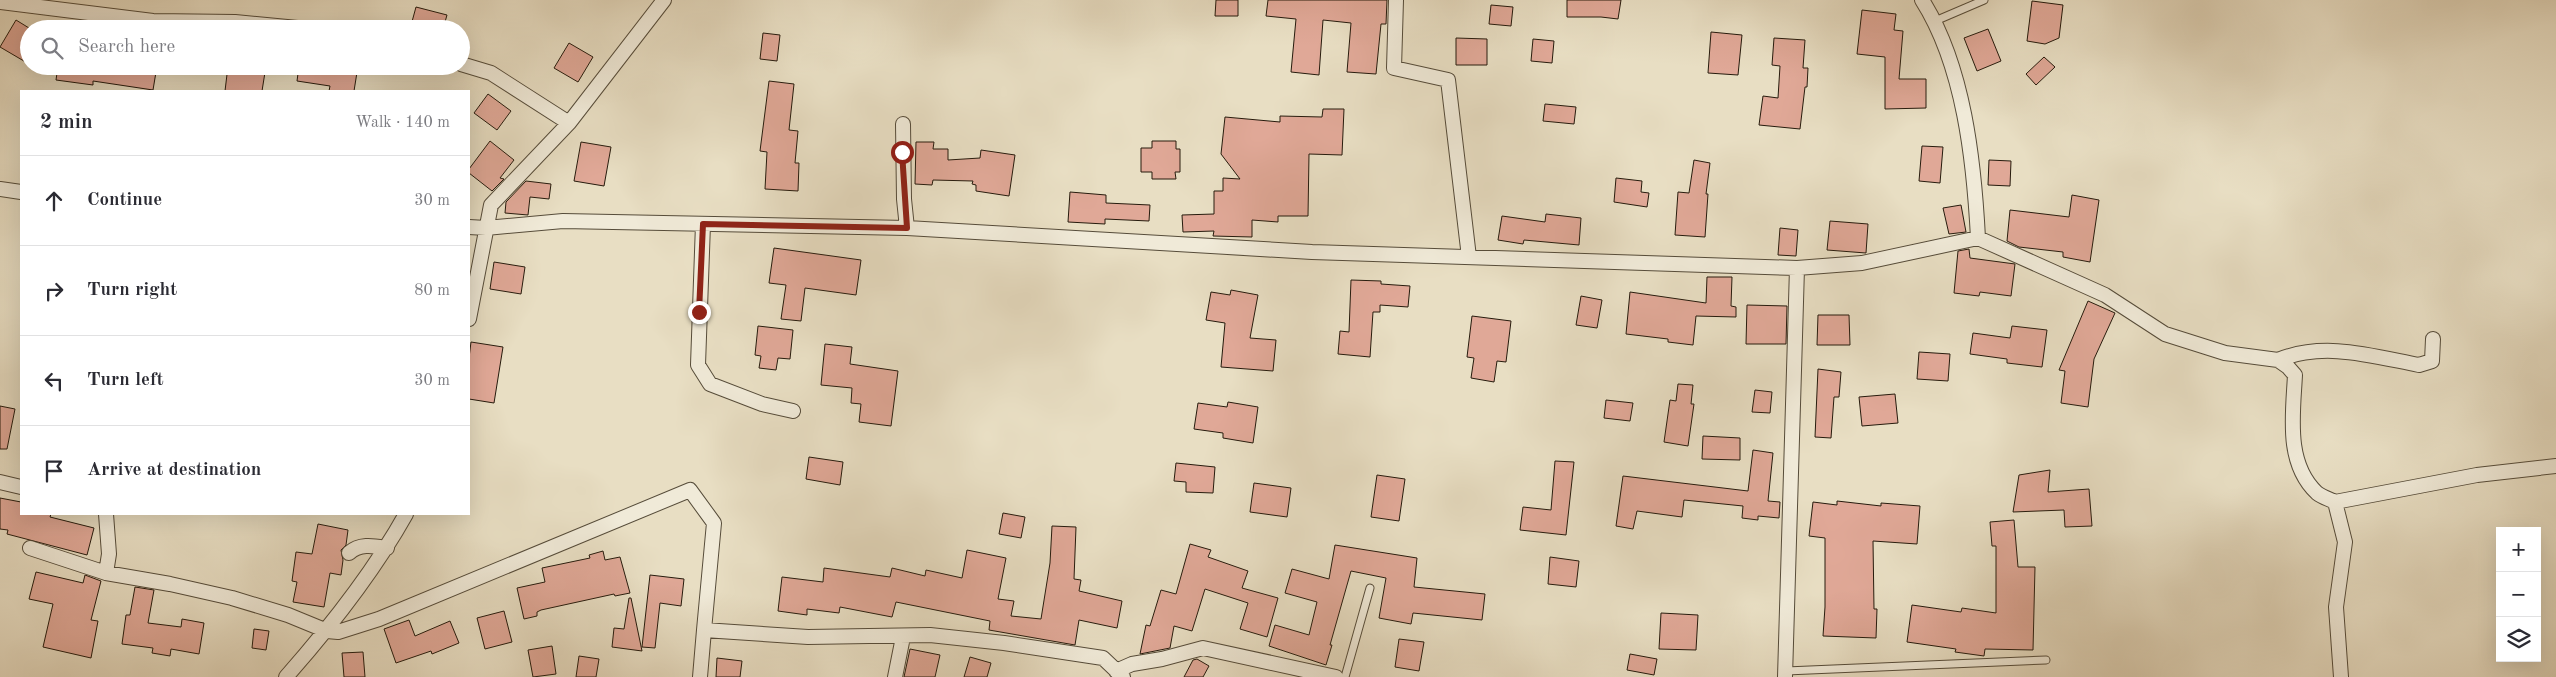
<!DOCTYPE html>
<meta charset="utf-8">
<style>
:root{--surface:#fff;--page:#f7f7f7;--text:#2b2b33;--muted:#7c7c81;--line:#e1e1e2}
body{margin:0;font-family:"Old Standard TT",serif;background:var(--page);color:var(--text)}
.controls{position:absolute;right:15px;bottom:15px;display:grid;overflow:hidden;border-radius:0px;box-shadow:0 5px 20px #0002}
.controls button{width:45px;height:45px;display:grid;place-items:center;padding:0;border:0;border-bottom:1px solid var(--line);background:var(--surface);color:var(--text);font:25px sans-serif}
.stop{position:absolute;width:15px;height:15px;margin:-11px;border:4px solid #8f2418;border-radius:50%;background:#fff}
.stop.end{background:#8f2418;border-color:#fff;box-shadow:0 1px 5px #0008}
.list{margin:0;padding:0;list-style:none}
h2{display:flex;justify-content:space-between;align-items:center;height:65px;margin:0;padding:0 20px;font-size:21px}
h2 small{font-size:16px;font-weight:400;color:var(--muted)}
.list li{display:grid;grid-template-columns:32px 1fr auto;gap:15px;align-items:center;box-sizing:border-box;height:90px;padding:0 20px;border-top:1px solid var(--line)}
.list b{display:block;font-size:19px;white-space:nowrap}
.list em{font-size:16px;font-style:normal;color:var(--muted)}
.icon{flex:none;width:28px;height:28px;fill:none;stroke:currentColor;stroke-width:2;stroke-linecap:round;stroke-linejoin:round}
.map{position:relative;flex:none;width:2556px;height:677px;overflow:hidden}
.search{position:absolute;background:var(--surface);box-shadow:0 5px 20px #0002;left:20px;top:20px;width:450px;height:55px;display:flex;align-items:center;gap:12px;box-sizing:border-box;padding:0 18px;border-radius:28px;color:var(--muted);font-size:19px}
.panel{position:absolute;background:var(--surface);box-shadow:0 5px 20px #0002;left:20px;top:90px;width:450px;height:425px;border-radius:0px}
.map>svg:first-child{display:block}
</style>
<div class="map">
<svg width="2556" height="677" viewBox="0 0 2556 677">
<rect width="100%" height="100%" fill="#e8dec3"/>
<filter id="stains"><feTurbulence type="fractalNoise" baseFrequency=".004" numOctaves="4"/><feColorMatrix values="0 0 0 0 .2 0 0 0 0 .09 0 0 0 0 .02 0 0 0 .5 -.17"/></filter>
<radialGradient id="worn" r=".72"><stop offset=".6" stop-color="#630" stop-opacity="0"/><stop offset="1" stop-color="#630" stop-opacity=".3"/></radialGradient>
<path fill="#e0a897" stroke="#261b0d" d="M1216,0H1238V16H1215Z
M1268,0H1387L1386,24H1381L1376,74L1347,72L1351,23L1323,20L1319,75L1291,72L1296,19L1266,16Z
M1567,0H1621L1618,19L1601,17H1567Z
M2032,1L2063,5L2059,38L2045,44L2027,41Z
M1491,5L1513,7L1511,26L1489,24Z
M416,7L447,15L443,29H410Z
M1862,10L1896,14L1894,30L1903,31L1899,79H1926V108L1885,109V57L1857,54Z
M16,20L29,28V64L0,47Z
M1988,29L2001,61L1977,71L1964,38Z
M1711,32L1742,35L1738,75L1708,73Z
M763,33L780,35L777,61L760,59Z
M1456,38L1487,39V65H1456Z
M1774,38L1805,40L1803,68H1808L1807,87H1805L1800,129L1759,125L1763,96L1778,98L1780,66L1772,65Z
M1533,39L1554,41L1552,63L1531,61Z
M569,43L593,57L578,82L554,68Z
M2044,57L2055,67L2036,85L2026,74Z
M58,66H157L153,90L93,81V85L56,80Z
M228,66H266L262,91H225Z
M299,66H358L354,91H329L330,86L297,81Z
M769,81L794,84L789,130L798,131L795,163H799L798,191L765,189L767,152L760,151Z
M488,94L511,111L497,130L474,113Z
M1545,104L1576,107L1574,124L1543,121Z
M1323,109H1344L1342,155L1309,154L1308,216H1278V222L1252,220V237L1213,236L1214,231L1183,232L1182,215L1214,214V191H1223V178L1240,179L1221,154L1225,117L1280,122V116L1322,117Z
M490,141L514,160L500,178L504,179L492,191L469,173V169Z
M1152,141H1176V149H1180V172H1175L1176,179H1152V172H1141V148H1152Z
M581,142L611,147L604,186L574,181Z
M916,142H934L933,149H948V160L980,158L981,150L1015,155L1009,196L976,191V185L972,184L973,181L933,180L932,185L915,184Z
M1922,146L1943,147L1940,183L1919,181Z
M1694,160L1710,163L1706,194H1708L1705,237L1675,235L1678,192L1689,193Z
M1989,160L2011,161L2010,186L1988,185Z
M1616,178L1642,181L1641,192L1649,193L1647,207L1614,202Z
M526,181L551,184L549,199L530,197L528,215L505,213L506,202Z
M1070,192L1106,195V203L1150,205L1149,221L1105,219V224L1068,222Z
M2072,195L2099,200L2090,262L2063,257V252L2019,247L2007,241L2010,210L2069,217Z
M1961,205L1966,232L1949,234L1943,208Z
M1546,214L1581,218L1579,245L1524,240L1523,244L1498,240L1502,216L1545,222Z
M1830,221L1868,224L1866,253L1827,250Z
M1780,228L1798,230L1796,256L1778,255Z
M774,248L861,260L856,295L805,288L801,321L781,319L786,285L769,283Z
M1969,249L1970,258L2015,264L2011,296L1980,292L1979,296L1954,293L1958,251Z
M494,262L525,267L521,294L490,289Z
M1707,277H1732L1731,306L1736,307V317L1696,316L1693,345L1668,342V339L1626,334L1630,292L1706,303Z
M1351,280L1381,281V284L1410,286L1408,307L1380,305V312H1373L1370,357L1338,354L1340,331L1349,332Z
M1231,290L1258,295L1250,338L1276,340L1273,371L1221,367L1225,323L1206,320L1211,292L1230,295Z
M1581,296L1602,300L1597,328L1576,325Z
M2088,301L2115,313L2094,359L2088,407L2061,403L2065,371L2059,370Z
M1747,305L1787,306L1786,344H1746Z
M1818,315H1849L1850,345H1817Z
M1472,316L1511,321L1506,362L1497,361L1494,382L1471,378L1474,358L1467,357Z
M758,326L793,330L790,359L778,358L776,370L759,368L761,356L755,355Z
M2012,326L2047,330L2042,367L2007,363V359L1970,354L1973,333L2010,338Z
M471,342L503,347L494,403L469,399V358Z
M825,344L852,347L850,364L898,371L891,426L859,422L861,404L851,403L852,388L821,385Z
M1919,352L1950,354L1948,381L1917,379Z
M1818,369L1841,372L1839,397H1834L1831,438L1815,437Z
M1678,384L1693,385L1691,404H1694L1688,446L1664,442L1670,400L1676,401Z
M1755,390L1772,392L1770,413L1752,412Z
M1895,394L1898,423L1862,426L1859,397Z
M1606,400L1633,403L1630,421L1604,418Z
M1228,402L1258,407L1253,443L1223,438V433L1194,429L1198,403L1227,407Z
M0,406L15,409L7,449H0Z
M1703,436L1740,438V460L1702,459Z
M1753,450L1773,453L1768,501L1780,502L1779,518L1758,516V520L1742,518L1743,506L1684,500L1682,517L1637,511L1633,529L1616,526L1623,476L1748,491Z
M809,457L843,462L840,485L806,479Z
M1555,461L1574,462L1566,535L1520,530L1523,507L1551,510Z
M1176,463L1215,467L1213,493L1186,492V482L1174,481Z
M2050,470L2048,492L2089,489L2092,526L2065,527L2064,510L2013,512L2019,475Z
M1377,475L1405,479L1399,521L1371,517Z
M1254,483L1291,488L1287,517L1250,512Z
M0,498L21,502V514H51L50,517L94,528L87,555L7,534L8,530L0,529Z
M1837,501L1881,506V503L1920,506L1917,544L1873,541L1874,609H1877L1876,638L1823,636L1825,607V538L1809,536L1813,502L1837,505Z
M1003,513L1025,517L1021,538L999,534Z
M2014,520L2018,567H2035L2033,650L1985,649L1984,656L1955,652L1956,649L1907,642L1912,605L1961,612L1962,608L1996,613V546H1992L1990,522Z
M318,524L348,530L346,545L341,550L343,560L341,575L330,573L324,607L293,602L297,582L292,581L296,552L312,554Z
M1052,526L1076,527L1074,579L1081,580L1079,591L1122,601L1117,628L1079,620L1075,645L989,630L990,621L896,602L892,617L840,607L839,613L807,609V615L778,611L782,577L823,582L824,568L890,577L892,568L925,576L926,570L962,578L967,550L1006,558L998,599L1014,601L1011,616L1041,619L1050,563Z
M1190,544L1211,550L1208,557L1248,571L1242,588L1278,598L1267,637L1240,629L1248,603L1205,589L1192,631L1174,626L1170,648L1140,654L1146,625L1150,626L1161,590L1176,594Z
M1335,545L1417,558L1414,587L1485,594L1482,620L1413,613L1411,624L1379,618L1386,578L1351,571L1330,645H1332L1326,665L1269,646L1275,625L1309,635L1317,602L1285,593L1292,569L1329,579Z
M603,551L605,560L620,557L630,593L615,596L614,594L541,610L537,612V616L524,619L517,588L545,582L542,568L590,558L589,555Z
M1550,557L1579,561L1576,587L1548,584Z
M36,572L83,583L85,575L101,581L91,620L98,621L91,658L43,647L53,604L29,599Z
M650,575L684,579L681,606L660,603L655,648L642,647Z
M135,587L154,590L148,623L181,627L182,619L204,623L199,654L171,649L170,656L152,653L153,648L122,644L126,615H130Z
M629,598H631L642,651L612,647L614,628L624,629Z
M504,611L512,642L485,649L477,618Z
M1661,613L1698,615L1696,650L1659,649Z
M409,620L415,636L450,621L459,643L432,654L431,651L396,663L384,629Z
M254,629L269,631L266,650L252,648Z
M1399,639L1424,642L1419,671L1395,667Z
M552,646L556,674L533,677L528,650Z
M910,649L940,655L935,677H904Z
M363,652L365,677H344L342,653Z
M1630,654L1657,659L1654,675L1627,670Z
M579,656L599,659L596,677H576Z
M970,657L991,663L987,677H964Z
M717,658L742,661L740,677H716Z
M1197,659L1209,666L1203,677H1184L1193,660Z"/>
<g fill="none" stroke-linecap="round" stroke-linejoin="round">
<g stroke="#564c3a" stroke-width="9">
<path id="service" d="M1935,21L1984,0
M1786,671L2046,660
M1345,677L1370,588"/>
</g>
<g stroke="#564c3a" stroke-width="16">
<path id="minor" d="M1396,0L1394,68L1448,80L1469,257
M1922,0C1964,66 1974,161 1978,238L2105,295L2165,334L2225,353L2278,360L2288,367L2295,375C2293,414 2285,463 2317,493C2322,497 2329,499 2335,502L2345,542L2336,607L2341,677
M0,2L153,21L235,22L308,29
M461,64L491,73L569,123
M903,124L904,199L907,228
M0,189L21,192
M703,224L698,365L710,384L762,404L793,411
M469,227L486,228L563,221L907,228L1312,252L1797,268L1862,263L1978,238
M469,319L491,205L569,123L664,0
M2278,360C2324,341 2372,356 2419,365L2432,361L2433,339
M0,482L21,487
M2335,502L2477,475L2556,466
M106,514L109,554L106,573
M30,548L106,573L170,584L232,598L288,615L327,631L338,632L379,619L690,490L714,523L704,630
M349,553C360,543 374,546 387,548
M1116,671L1132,664L1162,659L1203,648L1336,677
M286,677C331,626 373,573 406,514
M700,677L704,630L808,637L930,635L1004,643L1103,658L1123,677
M895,677L903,637
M1785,677L1797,268"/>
</g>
<use href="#service" stroke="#f0ead8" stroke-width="7"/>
<use href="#minor" stroke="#f0ead8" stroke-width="14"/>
</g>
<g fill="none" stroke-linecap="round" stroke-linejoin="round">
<path stroke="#8f2418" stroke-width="6" d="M699,312L703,224L907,228L902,152"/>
</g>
<rect width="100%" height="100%" filter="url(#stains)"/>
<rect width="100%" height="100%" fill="url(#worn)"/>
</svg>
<div class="controls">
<button>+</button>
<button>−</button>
<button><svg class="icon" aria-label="layers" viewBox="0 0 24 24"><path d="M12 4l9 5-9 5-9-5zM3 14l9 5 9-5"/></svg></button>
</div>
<div class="stop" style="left:902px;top:152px"></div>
<div class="stop end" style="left:699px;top:312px"></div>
<div class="search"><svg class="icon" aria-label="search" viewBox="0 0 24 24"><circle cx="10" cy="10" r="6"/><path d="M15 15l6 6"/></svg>Search here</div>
<section class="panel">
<h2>2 min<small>Walk · 140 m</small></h2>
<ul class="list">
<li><svg class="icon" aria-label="ahead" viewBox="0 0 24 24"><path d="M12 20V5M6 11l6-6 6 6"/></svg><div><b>Continue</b></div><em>30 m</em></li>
<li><svg class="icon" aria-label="right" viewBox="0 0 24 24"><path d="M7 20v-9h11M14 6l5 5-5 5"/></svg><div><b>Turn right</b></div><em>80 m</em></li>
<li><svg class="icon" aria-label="left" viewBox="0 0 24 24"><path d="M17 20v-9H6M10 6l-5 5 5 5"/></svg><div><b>Turn left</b></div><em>30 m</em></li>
<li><svg class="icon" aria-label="arrive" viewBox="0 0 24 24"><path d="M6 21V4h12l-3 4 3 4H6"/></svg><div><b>Arrive at destination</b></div></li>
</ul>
</section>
</div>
